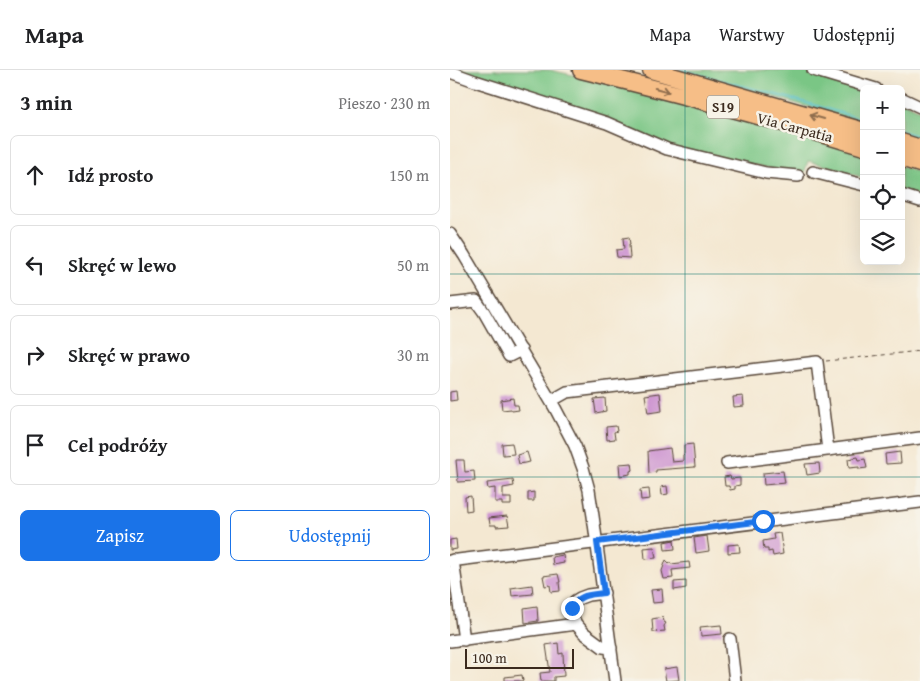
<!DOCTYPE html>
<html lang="pl">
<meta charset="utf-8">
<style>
:root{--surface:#fff;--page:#f6f6f6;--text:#202124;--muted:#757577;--line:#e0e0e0;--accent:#1a73e8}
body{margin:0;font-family:"Gentium Book Plus",serif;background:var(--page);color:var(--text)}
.controls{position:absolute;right:15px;top:15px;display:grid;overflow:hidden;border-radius:8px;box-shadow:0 5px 20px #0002}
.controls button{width:45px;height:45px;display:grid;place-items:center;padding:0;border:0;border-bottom:1px solid var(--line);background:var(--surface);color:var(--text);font:25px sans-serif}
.scale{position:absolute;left:15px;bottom:12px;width:109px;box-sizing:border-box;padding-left:5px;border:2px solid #3b2a1e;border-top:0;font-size:14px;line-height:18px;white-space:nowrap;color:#3b2a1e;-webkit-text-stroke:4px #f7f3e8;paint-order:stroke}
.stop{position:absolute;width:15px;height:15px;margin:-11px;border:4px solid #1a73e8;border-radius:50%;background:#fff}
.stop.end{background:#1a73e8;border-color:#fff;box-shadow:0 1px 5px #0008}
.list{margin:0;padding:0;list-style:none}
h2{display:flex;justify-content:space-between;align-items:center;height:65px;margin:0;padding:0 20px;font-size:21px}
h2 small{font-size:16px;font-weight:400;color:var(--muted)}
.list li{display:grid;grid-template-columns:32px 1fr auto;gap:15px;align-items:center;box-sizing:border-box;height:80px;margin:0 10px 10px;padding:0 10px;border:1px solid var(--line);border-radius:8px}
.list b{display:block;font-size:19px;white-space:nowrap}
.list em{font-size:16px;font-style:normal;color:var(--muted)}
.actions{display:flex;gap:10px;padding:15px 20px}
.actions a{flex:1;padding:11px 0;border:1px solid var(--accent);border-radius:8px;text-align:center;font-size:18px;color:var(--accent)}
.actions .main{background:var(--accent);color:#fff}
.icon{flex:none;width:28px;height:28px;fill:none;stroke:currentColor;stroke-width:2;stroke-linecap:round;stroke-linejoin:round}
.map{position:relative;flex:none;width:470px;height:611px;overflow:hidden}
header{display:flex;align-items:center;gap:30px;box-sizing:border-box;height:70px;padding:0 25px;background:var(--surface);border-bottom:1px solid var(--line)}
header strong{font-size:24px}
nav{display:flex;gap:28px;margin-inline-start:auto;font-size:18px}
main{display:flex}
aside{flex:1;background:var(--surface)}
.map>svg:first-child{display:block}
</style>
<header>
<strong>Mapa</strong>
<nav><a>Mapa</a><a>Warstwy</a><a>Udostępnij</a></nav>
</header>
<main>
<aside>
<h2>3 min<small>Pieszo · 230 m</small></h2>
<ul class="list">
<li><svg class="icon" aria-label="ahead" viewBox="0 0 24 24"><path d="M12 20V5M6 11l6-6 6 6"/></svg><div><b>Idź prosto</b></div><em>150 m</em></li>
<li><svg class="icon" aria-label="left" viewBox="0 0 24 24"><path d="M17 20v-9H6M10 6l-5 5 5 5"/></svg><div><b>Skręć w lewo</b></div><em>50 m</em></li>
<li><svg class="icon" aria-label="right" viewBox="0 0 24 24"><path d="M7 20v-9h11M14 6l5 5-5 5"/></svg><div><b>Skręć w prawo</b></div><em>30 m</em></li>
<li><svg class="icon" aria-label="arrive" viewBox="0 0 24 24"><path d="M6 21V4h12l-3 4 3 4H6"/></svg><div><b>Cel podróży</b></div></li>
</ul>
<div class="actions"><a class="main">Zapisz</a><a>Udostępnij</a></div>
</aside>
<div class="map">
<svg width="470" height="611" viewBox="0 0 470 611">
<rect width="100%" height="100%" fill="#f7f3e8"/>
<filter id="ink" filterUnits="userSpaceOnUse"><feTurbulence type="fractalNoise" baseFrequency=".02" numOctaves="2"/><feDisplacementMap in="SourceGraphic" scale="10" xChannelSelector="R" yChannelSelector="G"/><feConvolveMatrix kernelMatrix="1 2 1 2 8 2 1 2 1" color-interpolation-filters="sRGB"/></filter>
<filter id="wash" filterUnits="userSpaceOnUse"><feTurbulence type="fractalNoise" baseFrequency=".0096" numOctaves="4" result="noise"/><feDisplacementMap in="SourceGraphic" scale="20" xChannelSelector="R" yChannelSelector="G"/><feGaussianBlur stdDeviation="1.12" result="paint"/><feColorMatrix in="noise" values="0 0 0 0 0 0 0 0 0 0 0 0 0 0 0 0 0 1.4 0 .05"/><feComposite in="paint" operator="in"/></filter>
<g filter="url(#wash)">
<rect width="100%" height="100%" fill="#f4e8d2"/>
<path fill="#7ac685" stroke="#5a7852" d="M6,0H99L157,12L414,83V108L384,98L358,91L354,104H346L216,76Z
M229,0H353L361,2L414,19V53Z
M451,31L470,40V70L451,64Z
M451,96L470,103V127L451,121Z"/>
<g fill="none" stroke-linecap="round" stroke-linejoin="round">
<path stroke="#4ebcc7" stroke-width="2" d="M231,0L350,31L414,50
M451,61L470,67"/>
</g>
<g id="blocks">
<path fill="#cc92d0" d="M179,167L180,175H179L180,188L167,187L166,180L174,179L173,168Z
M6,321L7,330L0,331V322Z
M210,323L212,341L198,343L195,325Z
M293,326L294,336L284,337L283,327Z
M63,328L64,335H68L69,340L62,341L61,339L52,340L51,330Z
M155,328L156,341L146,343L144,329Z
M166,356L167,361L164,362L165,369L157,370L156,357Z
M62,373L64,384L53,385L52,374Z
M243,374L245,397L206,400V402L199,403L198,381L220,378L222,392L233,391V385L234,384V375Z
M77,382L80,392L69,394L67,385Z
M450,382L451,393L436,394L435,384Z
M408,387L409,390L415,389L417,398L409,399V397L399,398L398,389Z
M6,390H14L15,402L24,401L25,411L8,412Z
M182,393L183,400L180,401V404L170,406L169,394Z
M369,393L370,403L357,405L355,394Z
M333,401L335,413L314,415L313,403Z
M280,406L281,409L290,408V415L285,416V419L280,420L279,416H275L274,407Z
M63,410L64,416L53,418V428H61V435H52V432H45V418L38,419L37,413Z
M217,416L218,424L212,425L211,417Z
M199,419L200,429L191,430L190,420Z
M84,422V431H78V423Z
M21,426L22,440L16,441L15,427Z
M57,446L59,456L46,457V455H40L39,448Z
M330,463L333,484L323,486L322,481L318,482V479H314L313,471L324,469L323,464Z
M257,466L259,481L246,483L244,468Z
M6,469L7,479L0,480V470Z
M224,470L225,479L215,480L214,472Z
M289,474L290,482L278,483V475Z
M204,477L206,488L195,489L194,478Z
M113,485L114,493L103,495L102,487Z
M216,490L219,493H221V494L239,492L240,498L222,500L223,508L214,509L212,501Z
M108,504L110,512H109L110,521L101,522L100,515L95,516L93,506Z
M236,511V518L224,520V512Z
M82,515L83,524L62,526L61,518Z
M212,519L213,532L203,533L201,520Z
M87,536L88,551L75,553L74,538Z
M213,547L214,552L216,553L214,556L215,561L203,562L202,549Z
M271,555L272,564L251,566L250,557Z
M108,573L109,584L113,583L114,606L104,607V611H91L90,603L100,602L96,575Z
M227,597L229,610L216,611L214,599Z
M72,605L73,611H55V607Z"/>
</g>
</g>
<g filter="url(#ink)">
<use href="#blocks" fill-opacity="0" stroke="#574639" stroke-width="1"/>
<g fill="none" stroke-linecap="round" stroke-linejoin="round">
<g stroke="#574639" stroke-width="14">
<path id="minor" d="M363,0L426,19
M0,2L25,11L157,53L217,79L316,103L348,106
M451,28L470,37
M363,102L414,115
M451,125L470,131
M0,164L14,185L105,338L125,376L133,398L139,420L143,446L165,611
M0,234L26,231L34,242L59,286L71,280
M101,331L117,322L367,292L378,380
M277,393L470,368
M3,490L14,570
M0,491L470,432
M154,523L138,525L130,528L125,531L122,538V546L126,554L134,563L153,577L161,578
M280,569L285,611
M0,571L126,554"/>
</g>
<g stroke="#574639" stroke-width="19">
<path id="highway" d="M131,0C225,23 320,48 414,77
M201,0L414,61
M451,72L470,78
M451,88L470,94"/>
</g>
<path stroke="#574639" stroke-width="1" stroke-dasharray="4 4" stroke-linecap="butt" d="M376,291L470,281"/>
<use href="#minor" stroke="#fff" stroke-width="11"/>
<use href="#highway" stroke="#f6be87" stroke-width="16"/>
</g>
<defs><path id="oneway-shaft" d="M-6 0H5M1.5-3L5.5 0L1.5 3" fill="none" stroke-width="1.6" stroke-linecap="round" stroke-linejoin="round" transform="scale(1.25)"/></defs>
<g stroke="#8f6d4d">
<use href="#oneway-shaft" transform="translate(212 20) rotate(15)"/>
<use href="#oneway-shaft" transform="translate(367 47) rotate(-164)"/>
</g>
</g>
<g fill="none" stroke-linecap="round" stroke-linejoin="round" filter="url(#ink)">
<path stroke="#1a73e8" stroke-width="6" d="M122,538C128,524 140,525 154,523L147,472L313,451"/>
</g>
<path fill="none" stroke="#0f766e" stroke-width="1" stroke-opacity="0.55" d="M235,0V611M0,204H470M0,407H470"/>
<g text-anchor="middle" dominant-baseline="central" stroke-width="5" stroke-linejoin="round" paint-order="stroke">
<rect fill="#f7f3e8" stroke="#73665b" stroke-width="1" x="257" y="25.5" width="32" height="23" rx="4"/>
<g font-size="14" font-weight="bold" fill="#3b2a1e">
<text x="273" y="37">S19</text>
</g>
<g font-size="15" fill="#3b2a1e" stroke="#f7f3e8">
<text transform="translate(345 57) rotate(15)">Via Carpatia</text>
</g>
</g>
</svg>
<div class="controls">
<button>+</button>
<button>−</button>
<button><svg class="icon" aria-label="locate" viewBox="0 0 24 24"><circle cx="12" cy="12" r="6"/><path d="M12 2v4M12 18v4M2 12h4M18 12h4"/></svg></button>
<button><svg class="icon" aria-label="layers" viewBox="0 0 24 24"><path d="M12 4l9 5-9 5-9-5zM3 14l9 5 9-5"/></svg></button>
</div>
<div class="scale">100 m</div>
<div class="stop" style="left:313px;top:451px"></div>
<div class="stop end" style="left:122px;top:538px"></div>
</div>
</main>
